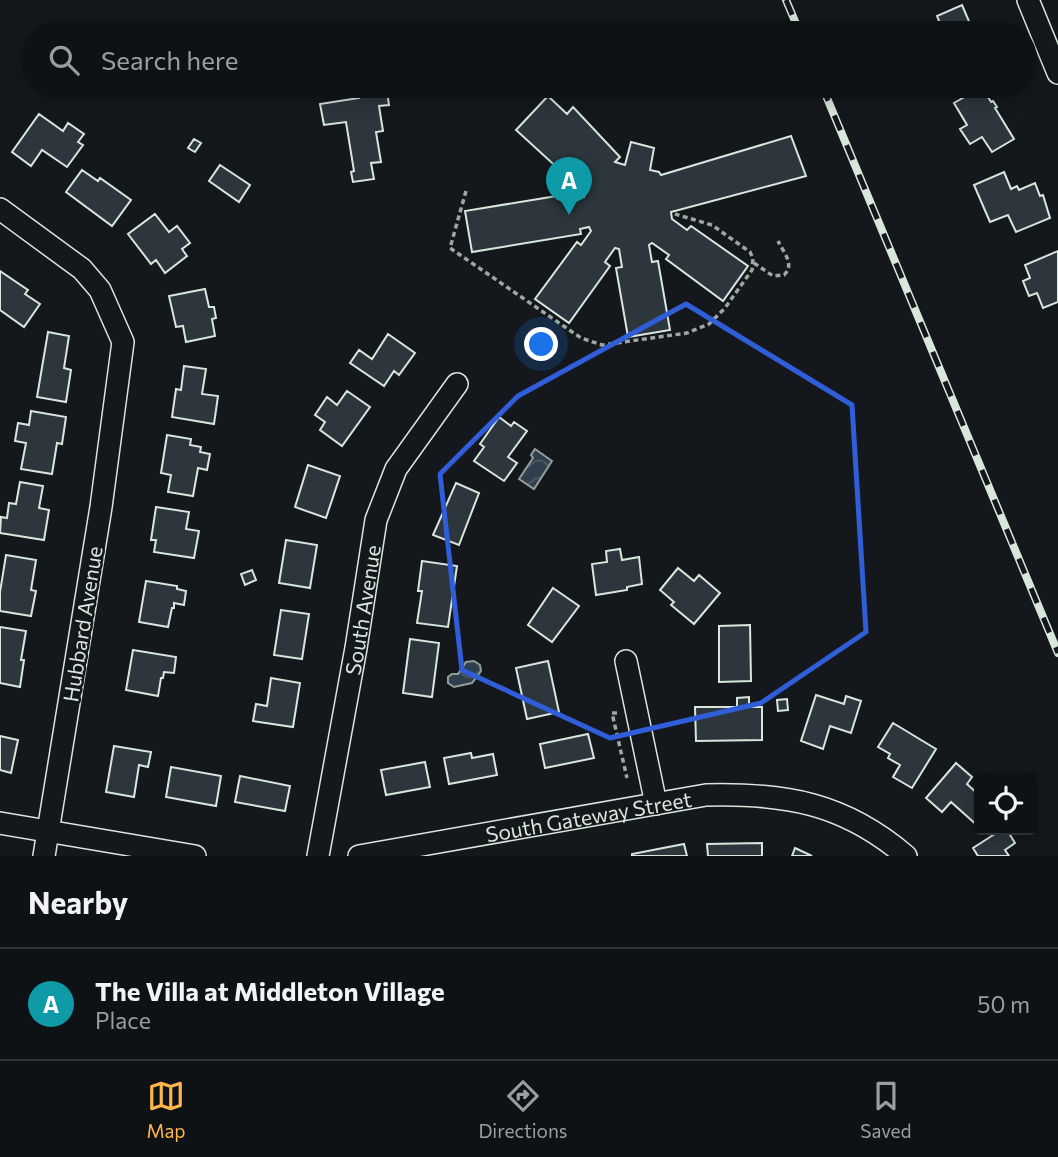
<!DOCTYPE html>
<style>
:root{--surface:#0f1215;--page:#181b1e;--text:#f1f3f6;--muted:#9b9ea0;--line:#2f3234;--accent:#ffb74d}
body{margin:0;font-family:Commissioner,sans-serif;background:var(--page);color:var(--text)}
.controls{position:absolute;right:21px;bottom:21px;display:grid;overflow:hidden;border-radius:7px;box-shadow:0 4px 18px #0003}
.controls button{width:63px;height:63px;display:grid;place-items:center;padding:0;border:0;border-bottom:2px solid var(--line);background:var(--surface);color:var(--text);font:35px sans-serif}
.you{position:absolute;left:542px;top:345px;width:24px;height:24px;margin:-18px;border:5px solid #fff;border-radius:50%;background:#1a73e8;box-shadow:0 0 0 10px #1a73e833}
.badge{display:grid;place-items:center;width:46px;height:46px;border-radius:50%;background:var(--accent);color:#fff;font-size:23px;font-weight:700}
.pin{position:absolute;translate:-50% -58px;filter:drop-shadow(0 2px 4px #0008)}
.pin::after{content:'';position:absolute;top:37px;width:24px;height:21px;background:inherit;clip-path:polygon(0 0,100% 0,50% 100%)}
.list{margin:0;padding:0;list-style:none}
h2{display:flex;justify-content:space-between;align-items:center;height:91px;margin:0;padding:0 28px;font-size:30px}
h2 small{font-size:23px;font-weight:400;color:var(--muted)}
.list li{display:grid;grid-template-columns:46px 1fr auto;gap:21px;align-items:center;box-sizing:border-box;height:112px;padding:0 28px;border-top:2px solid var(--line)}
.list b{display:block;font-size:26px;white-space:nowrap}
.list p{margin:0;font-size:23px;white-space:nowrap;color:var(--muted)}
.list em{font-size:23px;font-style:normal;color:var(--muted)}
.icon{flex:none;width:38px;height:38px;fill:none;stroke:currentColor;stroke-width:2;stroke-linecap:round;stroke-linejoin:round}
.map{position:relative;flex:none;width:1058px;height:856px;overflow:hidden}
.search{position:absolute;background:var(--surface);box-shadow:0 4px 18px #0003;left:21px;right:21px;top:21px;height:77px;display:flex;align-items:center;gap:18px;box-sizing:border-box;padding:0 24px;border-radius:38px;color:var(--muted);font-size:26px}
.sheet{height:203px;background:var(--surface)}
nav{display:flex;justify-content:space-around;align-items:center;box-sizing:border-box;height:98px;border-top:2px solid var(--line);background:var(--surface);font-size:19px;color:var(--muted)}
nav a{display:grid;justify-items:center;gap:4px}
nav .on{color:var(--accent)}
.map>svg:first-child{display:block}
</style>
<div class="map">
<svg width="1058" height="856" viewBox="0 0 1058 856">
<defs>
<pattern id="water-waves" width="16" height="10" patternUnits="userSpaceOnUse" patternTransform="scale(1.75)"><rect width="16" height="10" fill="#2f3f4d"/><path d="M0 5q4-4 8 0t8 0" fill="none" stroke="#4c5b66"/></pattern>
</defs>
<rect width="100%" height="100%" fill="#14181c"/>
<path fill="url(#water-waves)" stroke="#939e99" stroke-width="2" d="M535,449L552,461L534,489L519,479L533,458L531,455Z
M474,661L480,665L481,671L472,683L454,687L448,683V677L452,674H458L466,662Z"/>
<path fill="#2c363c" stroke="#d8e6dc" stroke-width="2" d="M962,5L974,33H944L937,16Z
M357,86H383L384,92L387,91L389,105L379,106L383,131L376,132L381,162L371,163L374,179L353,182L351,172L354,171L346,122L324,125L320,104L359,98Z
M982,87L991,102L993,101L997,107L995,108L1014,139L992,152L982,137L970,144L960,129L967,125L954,103Z
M548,96L567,114L573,107L620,157L615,162L625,165L631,142L654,148L650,170L659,172L661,175L791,136L806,176L671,212L672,219L687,230L691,226L748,266L723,301L666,259L669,255L652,243L649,245L652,262L658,261L670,330L628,337L616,268L622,267L619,249L615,248L605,262L610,266L569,323L535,299L577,242L581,245L591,231L589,227L580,229L581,234L472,252L465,211L575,193L576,199L584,197L585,193L516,130Z
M39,114L63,131L68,123L84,134L78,142L83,145L67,167L42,150L31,166L12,152Z
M194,139L201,143L195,152L188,148Z
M220,165L250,185L239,202L209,181Z
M82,170L98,181L100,178L131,200L112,226L66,192Z
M1004,172L1011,189L1017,186L1019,190L1035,183L1040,196L1043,195L1050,218L1016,232L1008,215L990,222L974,185Z
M155,214L169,232L177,226L190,243L182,249L187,256L165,273L156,260L151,264L128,234Z
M1058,251V302L1043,308L1037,293L1029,296L1023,281L1030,278L1025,265Z
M0,271L28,290L25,294L40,304L24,327L0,310Z
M205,289L209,307H214L216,318L212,319L215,336L186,342L183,326L176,327L169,296Z
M48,332L69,336L64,368L71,370L66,402L37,397Z
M388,334L415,353L399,375L394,371L384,386L350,363L359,350L372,359Z
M184,366L206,369L202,394L218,396L214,424L172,417L176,389L181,390Z
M347,391L370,407L342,446L320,430L325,422L315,415L327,397L337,405Z
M31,411L66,417L62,444L57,443L52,474L21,469L26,443L15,441L18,423L29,425Z
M499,417L511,426L514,422L527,431L508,457L517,463L504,481L474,461L484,447L480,444Z
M167,435L191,439L190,445L201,447L200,452L210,454L207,470L198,468L193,496L168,492L171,475L161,473Z
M308,465L340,476L326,518L295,507Z
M20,482L43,486L39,508L49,510L44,540L0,533L1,517L7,518L9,503L16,504Z
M456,483L479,493L459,545L433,535Z
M156,507L189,512L186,529L199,531L194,558L154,552L156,540H151Z
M286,540L317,545L310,588L279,583Z
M620,549L622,560L639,557L642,584L627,587V590L596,595L592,564L607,562L606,551Z
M6,555L36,560L31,590L36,591L31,616L0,611V592Z
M422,561L457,566L448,627L417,623L422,591H418Z
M678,568L694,581L699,575L720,593L694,624L671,605L674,602L660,590Z
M252,570L256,580L245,585L241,574Z
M146,581L177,586V589L186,591L184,605L174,603V608H172L168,627L139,622Z
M553,588L579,606L552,642L528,625Z
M281,610L309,614L302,659L274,655Z
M750,625L751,681L719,682V626Z
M0,627L26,631L21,660H24L20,687L0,683Z
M410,639L439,643L432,697L403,693Z
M133,650L176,657L174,673L164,672L163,678H161L158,696L126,690Z
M548,661L559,712L527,719L516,668Z
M271,678L300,683L293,727L253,721L256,704L267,706Z
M816,695L844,704L846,696L861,701L851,733L830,726L823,749L801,741Z
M749,697V707H762V740L696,741L695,707H737V698Z
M787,699L788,710L778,711L777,700Z
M893,723L936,749L912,788L893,777L900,765L888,758L890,754L878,747Z
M588,734L594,758L545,768L540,744Z
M0,736L18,740L11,773L0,770Z
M114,746L151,752L148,767L139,765L134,797L106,792Z
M471,753L472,758L493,754L497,775L449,784L444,758Z
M425,762L430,787L386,795L381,770Z
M956,763L972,777L967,784L979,795V827L951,802L942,812L926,798Z
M171,767L221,776L216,806L166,797Z
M240,776L290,786L285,811L235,802Z
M1001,830H1007L1015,843L1005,850L1009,856H978L973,848Z
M762,843V856H708L707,844Z
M684,844L687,856H632V854Z
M795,848L812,856H792Z"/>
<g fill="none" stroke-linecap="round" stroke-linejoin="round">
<g stroke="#d8e6dc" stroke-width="24">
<g id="minor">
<path d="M1028,0L1058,73"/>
<path d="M0,209L82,269L100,290L123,342L101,507L44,856"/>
<path d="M626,661L656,804"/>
<path d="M0,823L195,856"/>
<path id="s1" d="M318,856L356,648L376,520L396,469L457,384"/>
<path id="s2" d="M359,856L706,795C785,793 844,803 906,856"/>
</g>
</g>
<path stroke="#9da8a2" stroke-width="3.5" stroke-dasharray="5 3.5" stroke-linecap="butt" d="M466,191L450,248L581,338L602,345L687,333L709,324L725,308L752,270L753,258L750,252L712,225L675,214
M754,263L773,276L784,275C795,265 784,253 778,241
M617,713H612L627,778"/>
<use href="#minor" stroke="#14181c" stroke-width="21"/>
<g stroke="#d8e6dc" stroke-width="8">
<path id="rail" d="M786,0L800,33
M822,86L1058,653"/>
</g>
<use href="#rail" stroke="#14181c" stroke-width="5" stroke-dasharray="16" stroke-linecap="butt"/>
</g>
<path fill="none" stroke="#305dd8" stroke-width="5" stroke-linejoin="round" d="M686,304L852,405L866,632L761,703L610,738L462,670L440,474L518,396Z"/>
<g text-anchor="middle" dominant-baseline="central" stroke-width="5" stroke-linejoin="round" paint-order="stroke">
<g font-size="21" fill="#d8e6dc" stroke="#14181c">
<text stroke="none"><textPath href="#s1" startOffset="250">South Avenue</textPath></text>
<text transform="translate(82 624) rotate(-81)">Hubbard Avenue</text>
<text stroke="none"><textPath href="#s2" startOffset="233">South Gateway Street</textPath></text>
</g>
</g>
</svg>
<div class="controls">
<button><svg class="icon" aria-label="locate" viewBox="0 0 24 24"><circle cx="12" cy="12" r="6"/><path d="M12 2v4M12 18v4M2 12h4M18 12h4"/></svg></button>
</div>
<div class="you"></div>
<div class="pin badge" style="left:569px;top:215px;background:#0f9aa8">A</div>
<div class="search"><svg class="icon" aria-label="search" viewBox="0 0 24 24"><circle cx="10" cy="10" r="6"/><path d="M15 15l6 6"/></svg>Search here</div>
</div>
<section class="sheet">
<h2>Nearby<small></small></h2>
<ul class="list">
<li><span class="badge" style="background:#0f9aa8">A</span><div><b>The Villa at Middleton Village</b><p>Place</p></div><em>50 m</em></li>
</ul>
</section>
<nav>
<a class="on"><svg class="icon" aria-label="map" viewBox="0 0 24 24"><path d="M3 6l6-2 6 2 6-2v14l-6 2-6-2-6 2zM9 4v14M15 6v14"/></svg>Map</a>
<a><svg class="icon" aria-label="directions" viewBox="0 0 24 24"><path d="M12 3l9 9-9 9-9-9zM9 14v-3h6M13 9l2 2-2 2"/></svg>Directions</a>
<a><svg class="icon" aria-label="saved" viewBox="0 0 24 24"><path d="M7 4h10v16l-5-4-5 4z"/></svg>Saved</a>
</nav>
